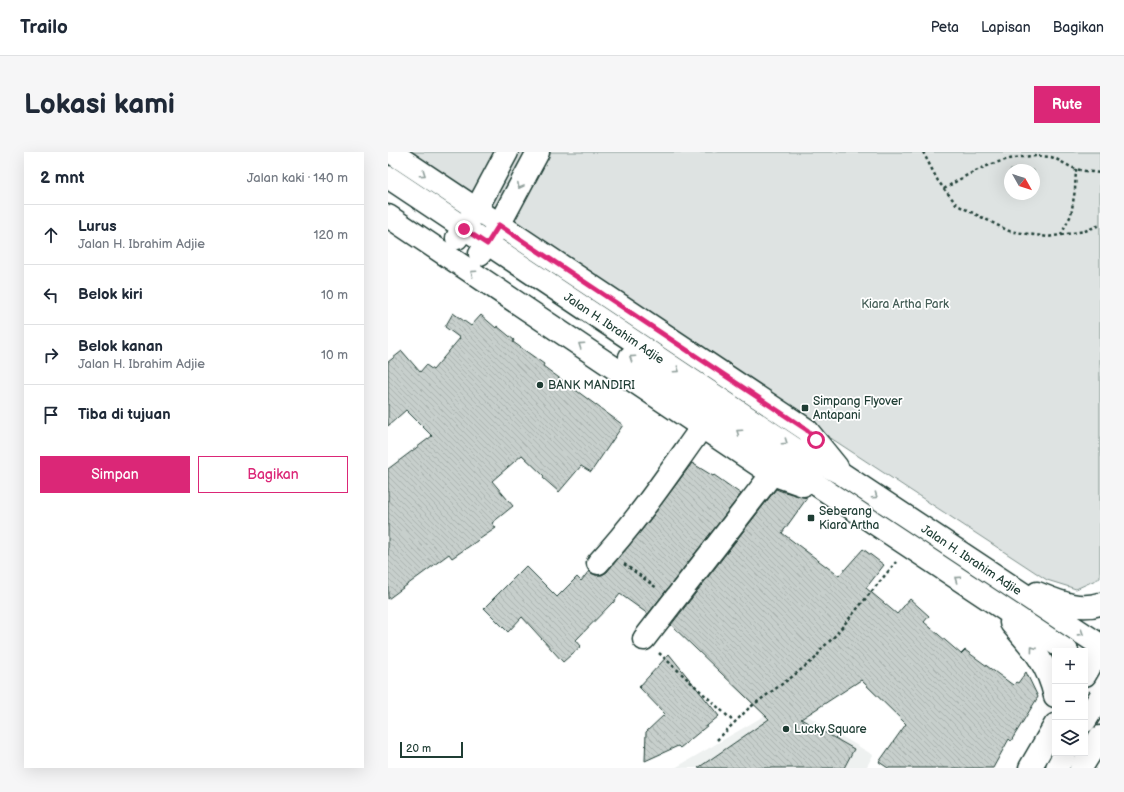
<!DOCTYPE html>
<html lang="id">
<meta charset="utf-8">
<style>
:root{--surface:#fff;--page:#f6f6f7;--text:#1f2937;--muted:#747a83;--line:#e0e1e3;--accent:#db2777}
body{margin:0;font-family:"Balsamiq Sans",sans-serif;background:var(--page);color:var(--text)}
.controls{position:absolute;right:12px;bottom:12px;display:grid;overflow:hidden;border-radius:0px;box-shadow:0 4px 16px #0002}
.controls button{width:36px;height:36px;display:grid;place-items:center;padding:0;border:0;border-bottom:1px solid var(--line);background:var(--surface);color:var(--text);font:20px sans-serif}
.compass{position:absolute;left:616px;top:12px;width:36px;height:36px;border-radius:50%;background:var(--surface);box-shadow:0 4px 16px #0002;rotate:129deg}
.scale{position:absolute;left:12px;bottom:10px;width:63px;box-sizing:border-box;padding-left:4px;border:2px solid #1f3d34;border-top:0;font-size:11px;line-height:14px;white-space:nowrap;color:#1f3d34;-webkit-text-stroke:3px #fff;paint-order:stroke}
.stop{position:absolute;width:12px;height:12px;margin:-9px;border:3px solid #db2777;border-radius:50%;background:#fff}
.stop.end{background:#db2777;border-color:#fff;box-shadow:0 1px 4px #0008}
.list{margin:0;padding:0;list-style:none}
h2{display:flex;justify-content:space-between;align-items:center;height:52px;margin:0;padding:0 16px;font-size:17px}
h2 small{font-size:13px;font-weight:400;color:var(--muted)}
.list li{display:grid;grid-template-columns:26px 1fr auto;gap:12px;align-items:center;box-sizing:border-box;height:60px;padding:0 16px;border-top:1px solid var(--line)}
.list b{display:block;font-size:15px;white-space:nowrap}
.list p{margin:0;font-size:13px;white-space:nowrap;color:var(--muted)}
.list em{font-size:13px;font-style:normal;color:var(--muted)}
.actions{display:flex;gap:8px;padding:12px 16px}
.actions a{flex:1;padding:9px 0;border:1px solid var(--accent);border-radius:0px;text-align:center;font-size:14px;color:var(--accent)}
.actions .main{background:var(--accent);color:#fff}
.icon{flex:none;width:22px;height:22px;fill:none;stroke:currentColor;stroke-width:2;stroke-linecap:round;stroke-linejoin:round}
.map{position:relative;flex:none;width:712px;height:616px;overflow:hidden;border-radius:0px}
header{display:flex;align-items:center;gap:24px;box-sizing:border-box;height:56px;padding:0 20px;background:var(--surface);border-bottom:1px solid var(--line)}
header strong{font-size:19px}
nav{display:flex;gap:22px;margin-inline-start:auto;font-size:14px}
.intro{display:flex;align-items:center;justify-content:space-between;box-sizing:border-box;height:96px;padding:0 24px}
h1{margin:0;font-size:28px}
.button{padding:10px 18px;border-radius:0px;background:var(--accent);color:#fff;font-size:14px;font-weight:700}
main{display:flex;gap:24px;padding:0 24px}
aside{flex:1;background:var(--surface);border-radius:0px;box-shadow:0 4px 16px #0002}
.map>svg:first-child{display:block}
</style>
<header>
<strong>Trailo</strong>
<nav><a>Peta</a><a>Lapisan</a><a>Bagikan</a></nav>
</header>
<div class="intro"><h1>Lokasi kami</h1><a class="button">Rute</a></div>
<main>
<aside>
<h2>2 mnt<small>Jalan kaki · 140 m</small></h2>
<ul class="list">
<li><svg class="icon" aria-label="ahead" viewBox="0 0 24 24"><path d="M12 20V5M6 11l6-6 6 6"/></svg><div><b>Lurus</b><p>Jalan H. Ibrahim Adjie</p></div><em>120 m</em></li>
<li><svg class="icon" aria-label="left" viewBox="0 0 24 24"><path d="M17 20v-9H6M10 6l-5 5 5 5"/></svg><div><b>Belok kiri</b></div><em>10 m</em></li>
<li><svg class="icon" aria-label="right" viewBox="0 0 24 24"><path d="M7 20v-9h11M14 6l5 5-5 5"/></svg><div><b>Belok kanan</b><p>Jalan H. Ibrahim Adjie</p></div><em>10 m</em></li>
<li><svg class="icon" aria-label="arrive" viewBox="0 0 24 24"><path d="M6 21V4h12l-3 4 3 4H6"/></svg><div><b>Tiba di tujuan</b></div></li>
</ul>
<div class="actions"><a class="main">Simpan</a><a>Bagikan</a></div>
</aside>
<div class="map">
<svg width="712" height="616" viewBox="0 0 712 616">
<defs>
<pattern id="building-back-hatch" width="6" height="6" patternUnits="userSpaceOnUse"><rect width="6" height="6" fill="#c7cfcc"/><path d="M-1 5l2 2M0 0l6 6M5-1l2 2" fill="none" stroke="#aab3b0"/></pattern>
</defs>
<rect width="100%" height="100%" fill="#fff"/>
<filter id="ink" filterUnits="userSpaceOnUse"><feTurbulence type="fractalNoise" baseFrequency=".025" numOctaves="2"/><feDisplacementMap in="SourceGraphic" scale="8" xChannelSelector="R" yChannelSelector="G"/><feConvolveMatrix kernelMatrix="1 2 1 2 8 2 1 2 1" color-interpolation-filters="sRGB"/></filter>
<g filter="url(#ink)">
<path fill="#eef1f0" d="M398,551L485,603L478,616H287Z"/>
<path fill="#dee3e2" stroke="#7e908b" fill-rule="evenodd" d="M15,0H712V426L688,437L659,428L167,105ZM622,18H646V42H622Z"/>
<path fill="url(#building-back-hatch)" stroke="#1f3d34" d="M65,161L83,174L93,163L108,176L109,174L126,188L125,190L156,212L155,214L235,273L203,320L193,314L171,340L155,326L156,324L134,303L104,329L125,354L104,371L108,376L64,406L61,402L0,447V317L44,284L18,258L0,274V210L14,199L32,220L38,213L45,218L72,186L57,175Z
M304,311L325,324L326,323L353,342L260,462L232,442L225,451V450L188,488L193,494L175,510L134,465L120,480L96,456L138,414L169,445L189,425L193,429L201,419L208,423H214L219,420L261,369Z
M388,337L393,339L419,346L394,381L451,424L475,397L496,413L478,436L509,462L522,447L541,464L536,470L573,502L577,498L625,533L628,530L630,531L638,520L650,545L623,589L621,587L605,616H500L491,610L518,572L473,528L413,567L466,597L456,616H310L381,567L283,473Z
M281,502L331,564L292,596L290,594L257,609L258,580L277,562L251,535Z"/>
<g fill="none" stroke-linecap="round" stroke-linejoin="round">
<g stroke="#1f3d34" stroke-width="25">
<path id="minor" d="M69,86L88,58L119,0
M92,102L111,73L150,0
M210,411C249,369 281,321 314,275
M256,487L384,322"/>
</g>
<g stroke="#1f3d34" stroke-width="25">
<g id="major">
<path d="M3,0L419,278L449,315"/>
<path id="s1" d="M0,25L407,297L454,322L712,493"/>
<path d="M0,64L384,322L415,333"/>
<path d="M242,205L441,341L679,499"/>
<path d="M649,441C669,449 690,459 712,452"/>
<path d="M623,471C644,495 660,512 667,544"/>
<path d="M697,523L712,497"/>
<path d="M642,616L667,573"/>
<path d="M669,616L677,601"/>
<path d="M693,616L712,585"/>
</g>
</g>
<path stroke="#1f3d34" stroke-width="2.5" stroke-dasharray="3 3" stroke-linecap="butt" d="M535,0L550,29L569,53L621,79L660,85L697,79L712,73
M556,37C588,16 623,0 663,5C672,8 679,14 688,17C695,19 704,20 712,21
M673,83L683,63L687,38L688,17
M236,412L269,436
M271,501L346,570
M329,588L361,556L405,524L429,505L432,498L445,486L508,410"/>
<use href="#minor" stroke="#fff" stroke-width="22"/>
<use href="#major" stroke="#fff" stroke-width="22"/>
<g stroke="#1f3d34" stroke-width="25" stroke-linecap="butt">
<path id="major-bridge" d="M697,569L712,545"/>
</g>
<use href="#major-bridge" stroke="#fff" stroke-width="22"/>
</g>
<defs><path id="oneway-chevron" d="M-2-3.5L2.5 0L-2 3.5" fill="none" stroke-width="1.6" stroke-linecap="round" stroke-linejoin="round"/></defs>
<g stroke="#8f9e9a">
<use href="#oneway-chevron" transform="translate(35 22) rotate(34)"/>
<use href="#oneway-chevron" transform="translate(132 34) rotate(118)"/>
<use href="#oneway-chevron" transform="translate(85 121) rotate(-146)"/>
<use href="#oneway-chevron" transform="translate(193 193) rotate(-146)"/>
<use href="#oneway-chevron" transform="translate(244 206) rotate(-146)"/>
<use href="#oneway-chevron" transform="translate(289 218) rotate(34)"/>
<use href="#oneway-chevron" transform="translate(351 280) rotate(-146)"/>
<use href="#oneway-chevron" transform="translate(397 290) rotate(34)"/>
<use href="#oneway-chevron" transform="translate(487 344) rotate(34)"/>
<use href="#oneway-chevron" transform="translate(569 427) rotate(-146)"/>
<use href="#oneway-chevron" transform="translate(693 481) rotate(33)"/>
<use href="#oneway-chevron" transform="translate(645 497) rotate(-127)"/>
</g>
</g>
<g fill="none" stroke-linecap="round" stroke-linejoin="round" filter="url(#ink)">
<path stroke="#db2777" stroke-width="5" d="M76,77L99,92L111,73L419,278L428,288"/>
</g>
<g fill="#1f3d34" stroke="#fff" stroke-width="1.5">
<circle cx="152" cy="233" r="4"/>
<rect x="413" y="252" width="8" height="8" rx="2"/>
<rect x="419" y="362" width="8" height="8" rx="2"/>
<circle cx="398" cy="577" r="4"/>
</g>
<g text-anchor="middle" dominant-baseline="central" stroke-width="3.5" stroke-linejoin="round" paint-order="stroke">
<g font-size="12" fill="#455e57" stroke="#fff">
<text x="517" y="152">Kiara Artha Park</text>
</g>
<g font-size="12" fill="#1f3d34" stroke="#fff">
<text stroke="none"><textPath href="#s1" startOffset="272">Jalan H. Ibrahim Adjie</textPath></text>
<text stroke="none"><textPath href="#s1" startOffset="698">Jalan H. Ibrahim Adjie</textPath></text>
</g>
<g font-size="12" fill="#1f3d34" stroke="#fff" text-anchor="start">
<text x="160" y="233">BANK MANDIRI</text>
<text x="425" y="249">Simpang Flyover<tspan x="425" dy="14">Antapani</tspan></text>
<text x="431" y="359">Seberang<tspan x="431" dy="14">Kiara Artha</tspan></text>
<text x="406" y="577">Lucky Square</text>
</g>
</g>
</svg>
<div class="controls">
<button>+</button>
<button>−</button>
<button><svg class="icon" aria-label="layers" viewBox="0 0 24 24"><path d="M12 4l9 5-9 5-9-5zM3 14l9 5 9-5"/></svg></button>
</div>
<svg class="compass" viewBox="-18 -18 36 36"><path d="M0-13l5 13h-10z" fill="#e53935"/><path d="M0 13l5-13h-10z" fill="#747a83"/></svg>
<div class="scale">20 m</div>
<div class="stop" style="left:428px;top:288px"></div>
<div class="stop end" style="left:76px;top:77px"></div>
</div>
</main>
